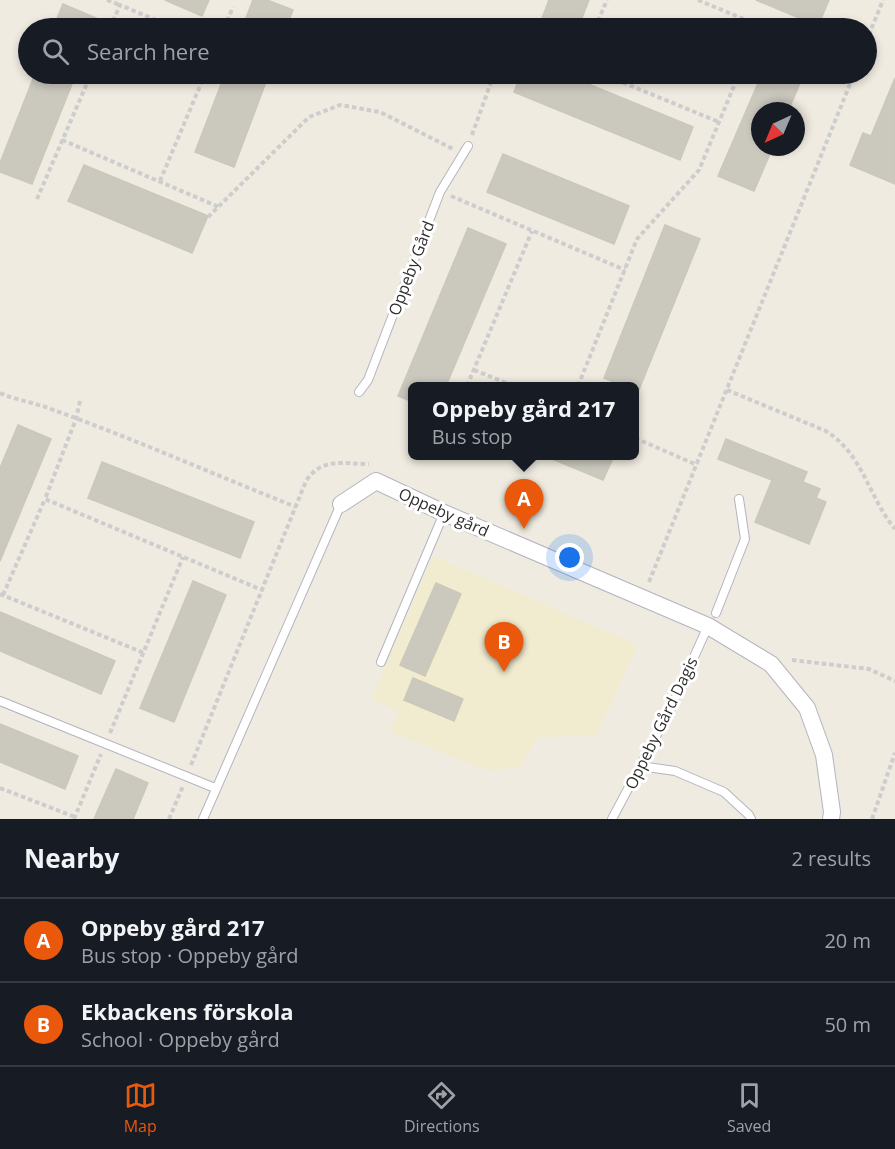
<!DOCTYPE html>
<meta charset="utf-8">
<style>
:root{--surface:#171b24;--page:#20242c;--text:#f1f3f6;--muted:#9ea1a6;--line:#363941;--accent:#ea580c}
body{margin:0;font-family:"Open Sans",sans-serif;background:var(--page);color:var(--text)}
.compass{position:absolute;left:751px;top:102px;width:54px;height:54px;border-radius:50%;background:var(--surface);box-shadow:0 3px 9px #0003;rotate:224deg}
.you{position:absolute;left:570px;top:558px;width:21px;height:21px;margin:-15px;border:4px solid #fff;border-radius:50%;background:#1a73e8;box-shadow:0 0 0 9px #1a73e833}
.badge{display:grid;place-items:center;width:39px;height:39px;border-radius:50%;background:var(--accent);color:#fff;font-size:20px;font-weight:700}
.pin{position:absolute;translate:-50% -50px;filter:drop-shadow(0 2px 3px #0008)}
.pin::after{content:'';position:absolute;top:32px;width:21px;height:18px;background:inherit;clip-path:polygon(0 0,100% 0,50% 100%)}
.popup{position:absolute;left:408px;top:382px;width:231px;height:78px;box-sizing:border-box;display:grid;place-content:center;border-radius:9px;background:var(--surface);filter:drop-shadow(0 2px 4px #0005);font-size:20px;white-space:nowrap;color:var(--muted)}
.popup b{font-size:22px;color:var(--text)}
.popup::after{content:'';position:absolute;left:50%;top:100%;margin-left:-12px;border:12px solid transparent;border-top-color:var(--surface)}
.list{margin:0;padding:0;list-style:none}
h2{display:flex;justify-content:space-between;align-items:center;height:78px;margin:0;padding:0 24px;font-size:26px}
h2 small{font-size:20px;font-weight:400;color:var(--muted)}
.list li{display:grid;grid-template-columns:39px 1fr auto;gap:18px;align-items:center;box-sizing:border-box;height:84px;padding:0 24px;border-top:2px solid var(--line)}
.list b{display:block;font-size:22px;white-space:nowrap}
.list p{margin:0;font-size:20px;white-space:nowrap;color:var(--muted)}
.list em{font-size:20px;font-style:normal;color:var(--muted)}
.icon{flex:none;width:33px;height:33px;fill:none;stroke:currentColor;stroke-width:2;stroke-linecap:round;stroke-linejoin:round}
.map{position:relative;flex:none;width:895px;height:819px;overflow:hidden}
.search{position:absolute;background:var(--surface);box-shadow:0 3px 9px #0003;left:18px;right:18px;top:18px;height:66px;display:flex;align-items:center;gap:15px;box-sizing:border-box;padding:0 21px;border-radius:33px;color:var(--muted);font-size:22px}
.sheet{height:246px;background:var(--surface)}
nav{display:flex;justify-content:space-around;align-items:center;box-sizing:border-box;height:84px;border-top:2px solid var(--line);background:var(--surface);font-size:16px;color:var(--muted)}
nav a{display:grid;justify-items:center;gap:3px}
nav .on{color:var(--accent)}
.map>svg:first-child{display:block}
</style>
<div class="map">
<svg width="895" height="819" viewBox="0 0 895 819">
<rect width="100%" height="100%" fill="#efebe0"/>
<path fill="#f1eccf" d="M433,556L638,645L597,734L537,738L521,766L489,771L390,732L399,712L371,699Z"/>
<path fill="#cbc9be" stroke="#cbc8b9" stroke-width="1.5" d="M165,0H209L202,16Z
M253,0H267L293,10L286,28H242Z
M549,0H589L578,28H569L542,18Z
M756,0H829L818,26Z
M63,4L98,19L94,28H53Z
M35,74H76L32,184L0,172V163Z
M225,74H269L234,167L195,152Z
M521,74H564L693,127L680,160L514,92Z
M762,74H804L788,111H760V147H773L754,191L718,176Z
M895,78V184L850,165L863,133L871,136Z
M503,154L629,206L614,244L487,192Z
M84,165L208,216L192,253L68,201Z
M665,225L700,239L638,392L635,391V386H624L604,378Z
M468,228L506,244L446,386H413V402L398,396Z
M18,425L51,439L0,561V468Z
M726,439L807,472L803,482L820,489L816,498L826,502L809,544L755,522L772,480L718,459Z
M545,456H614L603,480Z
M102,462L254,522L240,558L88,498Z
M193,581L226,595L174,722L140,708Z
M436,583L461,594L425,676L400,665Z
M0,612L115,661L101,694L0,651Z
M413,678L463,699L454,721L404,700Z
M0,724L78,756L65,789L0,762Z
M116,769L148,783L133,819H94Z"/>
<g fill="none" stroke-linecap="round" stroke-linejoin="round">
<g stroke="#b4b4c1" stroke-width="10">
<path id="lane" d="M359,392L368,380L440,192L468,146
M716,613L745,539L739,499
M381,662L444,513
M0,701L215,788
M640,766L675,771L724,792L749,815L751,819
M203,819L341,504
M612,819L671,708L708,626"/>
</g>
<g stroke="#b4b4c1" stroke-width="18">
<path id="street" d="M341,504L376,481L444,513L708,626L771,664L807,708L824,755L832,812L831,819"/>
</g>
<path stroke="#cdcdcd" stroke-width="4" stroke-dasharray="4.5 3" stroke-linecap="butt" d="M107,0L120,5
M698,0L765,28
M110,28L120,5L175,28
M224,28L233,7
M595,28L607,0
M866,42L883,0
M602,74L719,122
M472,135L494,74
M62,140L219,207
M160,181L205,74
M451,196L625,270
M37,199L91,74
M208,217L309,117L340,105L380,112L453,149
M474,370L514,386
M467,386L532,231
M578,386L637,239L699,170L739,74
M727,390L826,431C863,454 869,498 895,529
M0,393C16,400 32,402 48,408C132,438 213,474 296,507
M80,401L76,419L45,499L262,590
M635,438L697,465
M649,582L854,74
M0,594L144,653
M3,595L45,499
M792,660L869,669L895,681
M110,733L183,557
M191,765L306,481C322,457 342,464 369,464
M0,788L75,817
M74,819L101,754
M169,819L183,786
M872,819L895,753"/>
<use href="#lane" stroke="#fff" stroke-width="8"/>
<use href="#street" stroke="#fff" stroke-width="16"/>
</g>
<g text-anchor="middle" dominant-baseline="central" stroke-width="6" stroke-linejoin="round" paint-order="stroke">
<g font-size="16" fill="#2e2e2e" stroke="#fff">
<text transform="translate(411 268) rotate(-69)">Oppeby Gård</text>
<text transform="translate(444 512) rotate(24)">Oppeby gård</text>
<text transform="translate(661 723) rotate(-64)">Oppeby Gård Dagis</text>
</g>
</g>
</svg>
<svg class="compass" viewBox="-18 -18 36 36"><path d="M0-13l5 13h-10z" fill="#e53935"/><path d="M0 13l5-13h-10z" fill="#9ea1a6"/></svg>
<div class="you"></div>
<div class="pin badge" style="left:524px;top:529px">A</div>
<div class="popup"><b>Oppeby gård 217</b>Bus stop</div>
<div class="pin badge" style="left:504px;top:672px">B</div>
<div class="search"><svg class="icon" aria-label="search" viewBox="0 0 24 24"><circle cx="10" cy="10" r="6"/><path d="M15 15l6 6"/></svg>Search here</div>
</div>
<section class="sheet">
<h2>Nearby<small>2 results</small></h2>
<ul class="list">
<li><span class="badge">A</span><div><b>Oppeby gård 217</b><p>Bus stop · Oppeby gård</p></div><em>20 m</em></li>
<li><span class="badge">B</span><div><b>Ekbackens förskola</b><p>School · Oppeby gård</p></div><em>50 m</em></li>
</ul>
</section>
<nav>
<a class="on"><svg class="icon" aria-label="map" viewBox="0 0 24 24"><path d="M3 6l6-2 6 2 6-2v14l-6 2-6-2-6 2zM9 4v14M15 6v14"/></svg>Map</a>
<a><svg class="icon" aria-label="directions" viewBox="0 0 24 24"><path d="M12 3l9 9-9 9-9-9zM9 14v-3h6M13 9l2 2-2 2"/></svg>Directions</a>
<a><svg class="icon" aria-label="saved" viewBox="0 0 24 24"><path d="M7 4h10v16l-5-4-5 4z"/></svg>Saved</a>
</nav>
